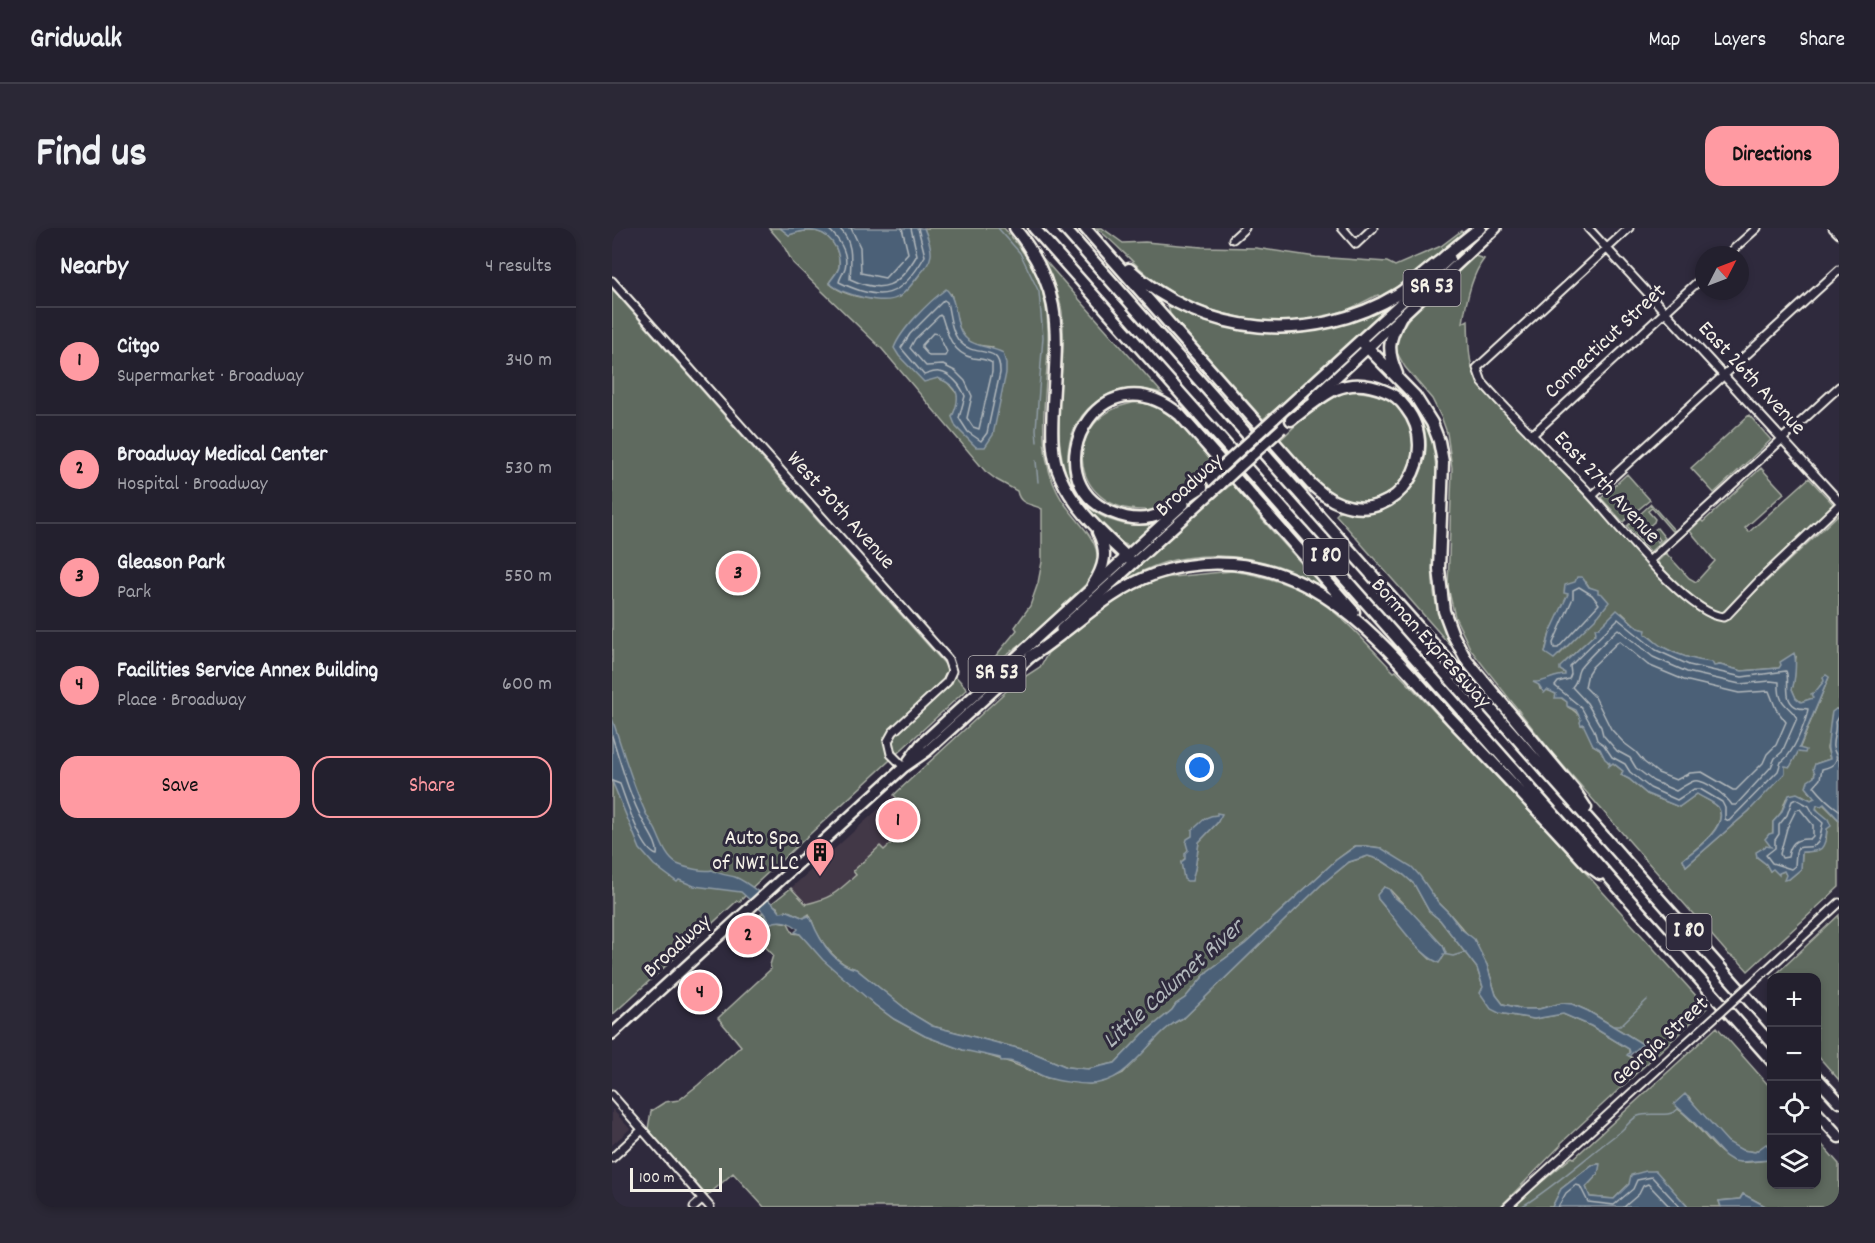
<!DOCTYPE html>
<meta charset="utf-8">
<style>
:root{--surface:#23202e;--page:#2b2836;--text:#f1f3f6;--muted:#a3a3aa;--line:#403e4a;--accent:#ff9aa2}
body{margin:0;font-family:Dekko,sans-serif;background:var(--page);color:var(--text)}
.controls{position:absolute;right:18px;bottom:18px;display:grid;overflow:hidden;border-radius:12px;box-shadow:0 3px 9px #0003}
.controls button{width:54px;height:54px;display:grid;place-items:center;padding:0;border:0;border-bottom:2px solid var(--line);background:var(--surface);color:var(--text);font:30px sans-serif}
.compass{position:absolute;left:1083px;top:18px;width:54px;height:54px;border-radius:50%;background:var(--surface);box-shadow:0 3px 9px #0003;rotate:48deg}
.scale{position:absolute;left:18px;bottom:15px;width:92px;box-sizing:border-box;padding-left:6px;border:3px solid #f4f1e8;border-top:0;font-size:16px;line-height:21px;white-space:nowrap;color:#f4f1e8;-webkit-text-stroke:4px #2f2a3d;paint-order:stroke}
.you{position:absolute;left:588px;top:540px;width:21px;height:21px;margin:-15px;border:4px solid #fff;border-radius:50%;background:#1a73e8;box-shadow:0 0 0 9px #1a73e833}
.badge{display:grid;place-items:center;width:39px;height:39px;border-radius:50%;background:var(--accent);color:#111;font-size:20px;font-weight:700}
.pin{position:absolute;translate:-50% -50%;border:3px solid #fff;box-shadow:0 2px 6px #0006}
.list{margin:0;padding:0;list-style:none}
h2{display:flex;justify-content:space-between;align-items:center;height:78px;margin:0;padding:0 24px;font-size:26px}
h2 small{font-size:20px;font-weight:400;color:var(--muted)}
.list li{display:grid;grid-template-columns:39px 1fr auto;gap:18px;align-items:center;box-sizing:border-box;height:108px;padding:0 24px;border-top:2px solid var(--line)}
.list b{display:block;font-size:22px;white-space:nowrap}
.list p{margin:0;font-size:20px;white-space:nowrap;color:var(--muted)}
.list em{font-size:20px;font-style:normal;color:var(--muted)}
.actions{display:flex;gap:12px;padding:18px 24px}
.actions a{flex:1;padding:14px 0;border:2px solid var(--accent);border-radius:18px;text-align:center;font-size:21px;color:var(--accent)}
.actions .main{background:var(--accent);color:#111}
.icon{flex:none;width:33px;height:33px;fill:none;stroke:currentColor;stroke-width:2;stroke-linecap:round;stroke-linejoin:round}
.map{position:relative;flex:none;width:1227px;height:979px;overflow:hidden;border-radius:18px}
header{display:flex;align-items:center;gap:36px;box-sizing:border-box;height:84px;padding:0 30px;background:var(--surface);border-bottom:2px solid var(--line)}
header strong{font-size:28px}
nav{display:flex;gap:33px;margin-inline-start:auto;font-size:21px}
.intro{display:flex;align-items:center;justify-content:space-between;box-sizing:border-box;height:144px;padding:0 36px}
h1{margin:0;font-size:42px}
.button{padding:15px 27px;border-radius:18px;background:var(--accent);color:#111;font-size:21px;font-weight:700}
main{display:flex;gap:36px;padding:0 36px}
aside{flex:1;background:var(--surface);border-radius:18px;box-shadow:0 3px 9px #0003}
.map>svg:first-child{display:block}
</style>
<header>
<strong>Gridwalk</strong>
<nav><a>Map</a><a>Layers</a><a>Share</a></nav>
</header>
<div class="intro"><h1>Find us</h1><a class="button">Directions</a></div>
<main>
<aside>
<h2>Nearby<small>4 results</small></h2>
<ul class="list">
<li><span class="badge">1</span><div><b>Citgo</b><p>Supermarket · Broadway</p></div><em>340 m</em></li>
<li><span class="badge">2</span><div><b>Broadway Medical Center</b><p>Hospital · Broadway</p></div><em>530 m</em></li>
<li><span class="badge">3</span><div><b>Gleason Park</b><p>Park</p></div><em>550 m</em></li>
<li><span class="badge">4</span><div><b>Facilities Service Annex Building</b><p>Place · Broadway</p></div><em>600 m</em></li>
</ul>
<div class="actions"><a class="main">Save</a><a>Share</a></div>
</aside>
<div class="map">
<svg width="1227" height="979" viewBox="0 0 1227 979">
<rect width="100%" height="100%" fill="#2f2a3d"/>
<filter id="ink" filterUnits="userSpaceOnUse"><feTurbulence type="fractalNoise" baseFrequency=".0167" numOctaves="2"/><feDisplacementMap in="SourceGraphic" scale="12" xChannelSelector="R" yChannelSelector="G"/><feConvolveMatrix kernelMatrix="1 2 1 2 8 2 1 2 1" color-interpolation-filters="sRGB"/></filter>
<g filter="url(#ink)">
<path fill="#423747" d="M282,567L304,592L272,623L268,618L241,643L244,646L223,665L213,672L194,676L179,660Z
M0,881L18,901L0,917Z"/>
<path fill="#5f6b5f" stroke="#aaaea4" stroke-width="1.5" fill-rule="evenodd" d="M157,0H168L177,7C197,0 214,0 224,20C226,25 228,33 227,39C226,44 220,50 217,55C236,72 264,72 287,69C310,45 324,35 312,0H392C406,16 419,33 427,53C449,110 423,175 435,234C438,248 443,261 450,272C469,301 504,322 473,357L417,410L388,431L360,457L405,402L403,399L418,378L426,355L430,334V281C419,275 408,278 405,263L385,252L373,243L270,121L181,35L170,15ZM339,65C343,81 344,110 362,116C367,118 375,118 381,119L340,189L346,176L347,168L335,154L326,150Z
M484,0H490L511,15L533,14L590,19L644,20L704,29L775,34L783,38L829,18L849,3L852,6L804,48L772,66L774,69L769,70L766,67C756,71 747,77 737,81C674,106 591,91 538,49C519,34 503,14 484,0Z
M429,28L550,165C525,159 506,158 484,174C439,207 450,280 505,294C512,296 521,299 528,296C531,295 533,293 536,293L537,300L517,318L510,315C493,297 470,279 459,257C433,205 457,140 450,84C447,65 438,46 429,28Z
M863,28L872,31C859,48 854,74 851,95L856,92C857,116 855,138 869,159L940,232L1039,340L1092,386L1101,392H1113L1227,286V482L1224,481L1215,520L1218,531L1203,536V545L1197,564L1204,568L1203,570L1199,572L1190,567L1174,571L1169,585L1161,594L1160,620L1145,629L1154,636L1158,643L1161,640L1167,645L1172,643L1177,651L1189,641L1190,624H1195L1214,612L1215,600L1218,598L1204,580L1205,577L1211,576L1227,592V659L1136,743L1126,732L1117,727L941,526L859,422L843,389L836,359L840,240L835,205L830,191L820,171L793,139L784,123V117L786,106L797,90ZM964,354H974L977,359L992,370L972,401L947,427L933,424L938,405ZM1010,385L1026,400L1033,402V406C1039,409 1043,414 1048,418C1063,426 1083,433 1099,434L1102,438L1108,437L1130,443L1167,440L1184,429C1182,440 1184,451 1180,461L1184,471L1189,474L1202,470L1208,458L1217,449L1186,524L1178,538L1173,537L1137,583L1074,638L1071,631C1083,622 1118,597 1106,579C1102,574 1091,570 1085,566L1067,579L1035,566L1017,551L1009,547L1011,543L1001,535L998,537L988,521L981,517C976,503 970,485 956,479L955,474L939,463L928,461L927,457C935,451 944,448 953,448V434L984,405Z
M0,61L355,461L133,666L134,667L127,674L125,673L0,787Z
M776,75L777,77L770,86L691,159L651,191L558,86L556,77C624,112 711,118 776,75Z
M783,158C850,208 813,294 822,364C824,382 832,400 840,416L838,417L724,287L728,283C744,283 758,287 774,280C811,264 825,217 805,182C799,172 791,166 782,160Z
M736,160C741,161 744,163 749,164C843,175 796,306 719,266C703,257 681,226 668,212C688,194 709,168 736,164Z
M527,174C562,181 580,210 602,235L555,277L535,283L534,287L533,282C455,284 446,184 527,174Z
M1137,187L1159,212L1102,265L1079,240Z
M1149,240L1172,265L1133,300L1137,304L1197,250L1222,277L1149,345L1109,386C1096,381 1047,346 1046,333L1054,325L1077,350L1084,354L1103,333L1078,303L1089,292L1091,294Z
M1015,246L1038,272L1011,294L989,270Z
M621,255L646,287L706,354L703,355C648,322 567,316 512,354L511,352L517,346L583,286Z
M1039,276L1062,302L1060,303L1058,301L1040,280L1036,283L1043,291L1042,294L1036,299L1028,291L1027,293L1046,314L1048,312L1041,303L1045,300L1053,310L1038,324L1015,298Z
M620,343C700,354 725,383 777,439L782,444L784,443L936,603L1095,780L949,915V917L888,979H152L121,945L95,968L36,901L39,883L53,874L67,872L86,857L129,818L106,790L159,741L158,737L161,727L136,700L142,694L146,697L149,695L144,691L151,684L155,691L176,695L181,705L188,706L263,777L282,791L313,808L351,822L362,823L400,835L435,850L478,856L502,849L511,845L555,799L573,789L709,657L737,634L756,628L769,632L792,647L802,656L817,683L828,692L865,740L871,759L869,764L887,785L922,791L951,786L979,798L1017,821V828L1022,831L1032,822L1029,815L976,783L960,776L950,775L927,781H911L891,776L884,767L875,737L855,706L837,685L826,674L817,662L769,620L754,618H743L724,632L633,716L596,743L573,770L564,776L560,782L531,806L503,835L476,841L455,839L417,823L320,798L300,786L244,741C226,737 212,718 204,703C201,697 200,691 197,686L192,690L176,683L168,684L165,679L159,676L179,660L194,676C220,670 224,665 244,647L241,643L268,618L272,622L304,592L282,567L286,563L403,455L428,439L436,425L484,384L523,359L550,350ZM609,586L605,595L587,614L583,641L581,646L571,641L569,634C588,620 567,597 609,586ZM772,659L777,661L831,718L833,725L830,731H818L803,716L766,671Z
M1227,687V852L1205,827L1204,750H1160Z
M1105,799L1159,860V917L1157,918L1159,914L1143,924C1137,923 1129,923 1124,920C1109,911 1086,884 1077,869L1066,881C1087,894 1105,933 1131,934C1140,935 1150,932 1159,932L1160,956H1204L1205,911L1227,936V979H1155L1131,966L1128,971L1107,973L1109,979H1076L1043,943L1017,956L1002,971L978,969L974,959L986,946L987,936L980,937L949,961L940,979H899L960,929L962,930Z"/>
<path fill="#4c6177" stroke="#8f9ba4" stroke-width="1.5" d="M168,0H312C315,8 320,18 319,27C318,34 312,42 307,47C302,54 295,63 288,68C273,79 230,66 217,55C220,50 226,44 227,39C228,33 226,25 224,20C214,0 197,0 177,7Z
M334,61C348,74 340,100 356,112C365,119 380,119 391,125L394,135V145L381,207L373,219H364L344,199L340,189C349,169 348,159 326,150L312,154L287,128L282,120C289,101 318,73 334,61Z
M965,349H970L977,359L986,362V365L990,366L997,374L987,387L942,431L933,425L938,405L956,366L952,365L953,357L963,354Z
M1005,382L1026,400L1034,402L1033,406C1039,410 1043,414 1049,418C1063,426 1083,433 1100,434L1102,438L1108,437L1130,443L1167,440L1169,437L1168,434L1182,425C1185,432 1183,454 1180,461L1184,470L1189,474L1201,470L1199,466L1203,464L1212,453L1211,449L1214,447L1217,449L1187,520L1194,522L1193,525L1186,524L1178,539L1173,538V545L1137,583L1074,638L1071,631C1083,622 1118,598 1106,579C1102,574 1091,570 1085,566L1067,579L1035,566L1017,551L1009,547L1011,543L1001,535L997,538L998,535L993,531L988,521L981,517L971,496L969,497L968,494L969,492L964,482L955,478V474L950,470H943L944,466L935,462L932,465L927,457L921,454C933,455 941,447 953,447V445L948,442V439L984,405L983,400H987Z
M1224,481L1227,482V592L1212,576L1209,578L1205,577L1204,581L1216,591L1219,598L1215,601C1213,622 1210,624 1190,624L1189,641L1177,651L1172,652L1174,647L1172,643L1167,645V647L1161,641L1158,643L1154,636L1145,629L1144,624L1154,618L1159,619L1153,611L1157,606L1161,605V594L1169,585L1177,567L1185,565L1199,572L1203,570L1194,559L1196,553L1202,549L1203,545L1201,541L1203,536L1218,531C1218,528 1216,525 1216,521C1215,519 1219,488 1220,484Z
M0,490C10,520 19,552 32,581C35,590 42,597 45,605C50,616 54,629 65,636C74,640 91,644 100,642C106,646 115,647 123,649C134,653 162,675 168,684L176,683L192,690L195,687L194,689L197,688L199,691C207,711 221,736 244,741L300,786L320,798L417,823L455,839L476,841L503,835L531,806L560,782L564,776L573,770L596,743L633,716L724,632L744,618H754L769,620L800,639L808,648L826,674L837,685L848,700L862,711L875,737L884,767L891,776L911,781H927L950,775L960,776L976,783L1029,815L1031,819L1028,818L1017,828L1015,827L1018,824L1017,821L979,798L951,786L922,791L887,785L879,781L868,765L871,759L865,740L828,692L817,683L802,656L792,647L769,632L756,628L737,634L709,657L573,789C537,804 521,856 477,856C467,856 446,853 436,850C422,846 404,830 389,833L388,830L351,822L313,808L282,791L263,777L211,732L188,706L183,704L186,701C179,694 168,691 159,695L151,684L129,664L82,658L67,652L65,654L42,637L28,621L0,553Z
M605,585L610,586L605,595L587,614L583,641L580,653H575L572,651L569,634L573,631V625L576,622L574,615L575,611L580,608V602C589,596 592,587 605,587Z
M772,659L777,661L781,668L797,681L831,718L834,725L827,735C805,726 783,690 766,671L765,667Z
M1073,866L1116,914L1130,922L1143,924L1154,916L1159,921V932L1129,934L1121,933L1113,928L1080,892L1062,876Z
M988,936L986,946L974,959L978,969L1002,971L1017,956L1019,947L1034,943H1044L1076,979H940L949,961L980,937Z
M1131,966L1155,979H1109L1107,973L1128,971Z"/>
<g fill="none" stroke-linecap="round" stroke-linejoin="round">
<path stroke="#b1b7bb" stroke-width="1.5" d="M215,0C226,9 237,25 233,40C231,46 228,49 227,54C270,75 289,70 313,28L306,0
M227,0C242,14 239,33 238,51C272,67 287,58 305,27L299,0
M239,0L248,19L249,45L273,50L296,25L290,0
M332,72L335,74C338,87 339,104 348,114C363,131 389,114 388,145L375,205L369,213L356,204L347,190L353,168C349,158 339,145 327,144C322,143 316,146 312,147L289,120L298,106Z
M328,87L330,89C335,106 341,126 361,130C368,131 375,131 380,135V144L367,201L361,199L355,190L360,168L353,153L343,143L331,137L314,138L298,120L303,111Z
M321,105L326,106L335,124L333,128H317L310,120V117Z
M967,359L980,367L987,376L946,420H942L941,415L961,370V362Z
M1006,391L1044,422L1077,437L1130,449L1174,443C1179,454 1169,474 1187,480C1190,481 1193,480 1196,481C1194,495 1180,528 1169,534L1166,543L1117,593L1113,591V580L1110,574L1088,561H1082L1065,572L1038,560L1018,544L1013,536L1000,529L992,517L985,512L982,502L969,479L943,458L946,454L957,451L959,446L958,438Z
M1006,401L1041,429L1075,444L1128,456L1158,453L1167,454C1166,479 1176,475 1185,490L1170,524L1163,530L1159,539L1124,577H1120C1114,568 1093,551 1082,553C1076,555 1069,560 1064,563L1041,553L1024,540L1018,530L1005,523L991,507L989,499L975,475L960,459C966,453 964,449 967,442C968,438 1002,404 1006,401Z
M1007,413L1036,437L1072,452L1127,465L1157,463L1164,481L1174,494L1164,517L1155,526L1151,535L1124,562H1121L1090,544L1078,545L1064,552L1046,545L1032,534L1024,524L1012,515L999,501L983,469L973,459L976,445L980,439Z
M1227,487L1223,494C1225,503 1220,511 1221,519C1222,525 1227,528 1223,534C1221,538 1214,540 1210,541L1208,551L1202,558C1209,567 1217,575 1227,582
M0,508C9,536 17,567 31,593C36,603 47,617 45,627C30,624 14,572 8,556L0,553
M1184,571L1197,578L1202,587L1211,595C1208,602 1210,615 1201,618C1197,620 1192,618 1186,620L1184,624L1183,638L1179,641L1160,635L1154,627L1163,620V612L1167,606V597L1175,587L1180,573Z
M1188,581L1201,597V608L1198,611C1184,610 1178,615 1176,629L1170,630L1168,626L1175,600L1184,582Z
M946,979L954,965L964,957L968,958L976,974L1002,977L1021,961L1025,952L1040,949L1068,979
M1012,979L1027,966L1031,958L1036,956L1058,979"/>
<path stroke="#8f9ba4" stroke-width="1.5" d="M386,0L408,25L427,64L431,109L424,201L425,214
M424,233L426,254
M831,726L841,728L854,724
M1002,798H1008L1035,772
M909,979C945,957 975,928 1009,903C1014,899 1020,890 1026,888C1039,883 1056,891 1066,881"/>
<g stroke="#f4f1e8" stroke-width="11">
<path id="minor" d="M730,0L744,16L761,0
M976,0L1227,273
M1017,0L865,140L870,154C904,193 943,229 978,266C1005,295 1074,385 1111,389L1115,387L1147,353L1227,277
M1221,0L1227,6
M621,11L633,0
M1115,27L1145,0
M0,53L336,431L340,443L335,454L281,504L276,513L279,526L292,539
M920,207L1092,48
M980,268L1227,42
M1037,333L1227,159
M1149,747L1227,675
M0,867L98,979
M0,930L30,902
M82,979L91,971
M895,979L1094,797"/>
</g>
<g stroke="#f4f1e8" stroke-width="14">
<path id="major" d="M702,170L884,0
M662,191L838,30
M449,401L609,256
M297,532L309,516L572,276
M0,806L292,539L315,523L424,424"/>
</g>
<g stroke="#f4f1e8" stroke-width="15">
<path id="highway" d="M403,0C452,63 445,102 441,177C440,200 438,226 448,248C463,283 495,309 521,335
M422,0L1160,833
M452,0L1160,798
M473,0L699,256C708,264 717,272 729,276C786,297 830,225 794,180C789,173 782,166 773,163C757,156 741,154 724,161C712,166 691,183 679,192
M517,41C590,109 701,118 786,66C801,56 814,43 829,32C841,21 855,10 868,0
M749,113L803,168L820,195L827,213L831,234L827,341L832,383L841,407L855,433L962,562L974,580
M785,146C775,123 776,113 788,90
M590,259C573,269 557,285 539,289C525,293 511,289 499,284C419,251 486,118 568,187L742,384
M481,357C493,338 496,324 486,304
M419,428C461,401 495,363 543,346C568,337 594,334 620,336C718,343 778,425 840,492C886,540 932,589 977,638L988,646
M1204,849L1227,874
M1204,884L1227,909"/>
</g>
<use href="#minor" stroke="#2f2a3d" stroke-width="7"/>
<use href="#major" stroke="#2f2a3d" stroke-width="9"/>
<use href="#highway" stroke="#2f2a3d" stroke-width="10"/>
<g stroke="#f4f1e8" stroke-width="11" stroke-linecap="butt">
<path id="minor-bridge" d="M1094,797L1149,747"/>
</g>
<g stroke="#f4f1e8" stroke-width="14" stroke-linecap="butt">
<path id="major-bridge" d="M601,247L662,191
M609,256L670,200"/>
</g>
<use href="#minor-bridge" stroke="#2f2a3d" stroke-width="7"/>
<use href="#major-bridge" stroke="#2f2a3d" stroke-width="9"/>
</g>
</g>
<defs>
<g id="building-pin" transform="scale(1.5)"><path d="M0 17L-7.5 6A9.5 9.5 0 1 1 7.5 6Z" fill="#ff9aa2" stroke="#2f2a3d"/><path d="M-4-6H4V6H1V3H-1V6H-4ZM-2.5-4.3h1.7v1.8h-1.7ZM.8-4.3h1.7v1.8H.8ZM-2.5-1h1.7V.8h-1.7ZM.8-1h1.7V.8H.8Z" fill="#111"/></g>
</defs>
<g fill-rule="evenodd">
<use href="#building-pin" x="208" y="624"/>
</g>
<g text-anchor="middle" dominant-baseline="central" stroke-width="6" stroke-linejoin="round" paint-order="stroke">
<g fill="#2f2a3d" stroke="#b9b5b5" stroke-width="1.5">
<rect x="791.5" y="42" width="57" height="36" rx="4.5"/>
<rect x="691.5" y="311" width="45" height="36" rx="4.5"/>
<rect x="356.5" y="428" width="57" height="36" rx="4.5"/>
<rect x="1054.5" y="686" width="45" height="36" rx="4.5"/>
</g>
<g font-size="21" font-weight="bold" fill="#f4f1e8">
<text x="820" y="60">SR 53</text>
<text x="714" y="329">I 80</text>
<text x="385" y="446">SR 53</text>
<text x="1077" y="704">I 80</text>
</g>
<g font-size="22" fill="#f4f1e8" stroke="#2f2a3d">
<text transform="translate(994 114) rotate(-43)">Connecticut Street</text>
<text transform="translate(1139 151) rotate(47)">East 26th Avenue</text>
<text transform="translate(578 258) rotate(-42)">Broadway</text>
<text transform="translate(994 260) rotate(47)">East 27th Avenue</text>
<text transform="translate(228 283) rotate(48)">West 30th Avenue</text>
<text transform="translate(818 416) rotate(48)">Borman Expressway</text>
<text transform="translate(66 719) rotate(-42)">Broadway</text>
<text transform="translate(1049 814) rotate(-42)">Georgia Street</text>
</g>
<g font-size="22" fill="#f4f1e8" stroke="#2f2a3d" text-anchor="end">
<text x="187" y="611">Auto Spa<tspan x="187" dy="25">of NWI LLC</tspan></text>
</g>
<g font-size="24" font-style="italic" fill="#b1b7bb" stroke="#2f2a3d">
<text transform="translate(562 757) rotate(-42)">Little Calumet River</text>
</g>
</g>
</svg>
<div class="controls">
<button>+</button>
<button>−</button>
<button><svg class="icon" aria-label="locate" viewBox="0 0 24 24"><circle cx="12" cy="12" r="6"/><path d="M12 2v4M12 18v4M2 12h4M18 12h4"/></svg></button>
<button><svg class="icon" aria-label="layers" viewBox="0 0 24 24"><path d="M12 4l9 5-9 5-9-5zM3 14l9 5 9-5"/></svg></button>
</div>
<svg class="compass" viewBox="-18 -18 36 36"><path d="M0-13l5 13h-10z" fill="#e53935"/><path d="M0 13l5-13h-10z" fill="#a3a3aa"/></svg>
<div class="scale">100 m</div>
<div class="you"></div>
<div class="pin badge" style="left:286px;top:592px">1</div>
<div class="pin badge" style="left:136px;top:707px">2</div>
<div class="pin badge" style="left:126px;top:345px">3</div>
<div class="pin badge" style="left:88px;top:764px">4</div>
</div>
</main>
